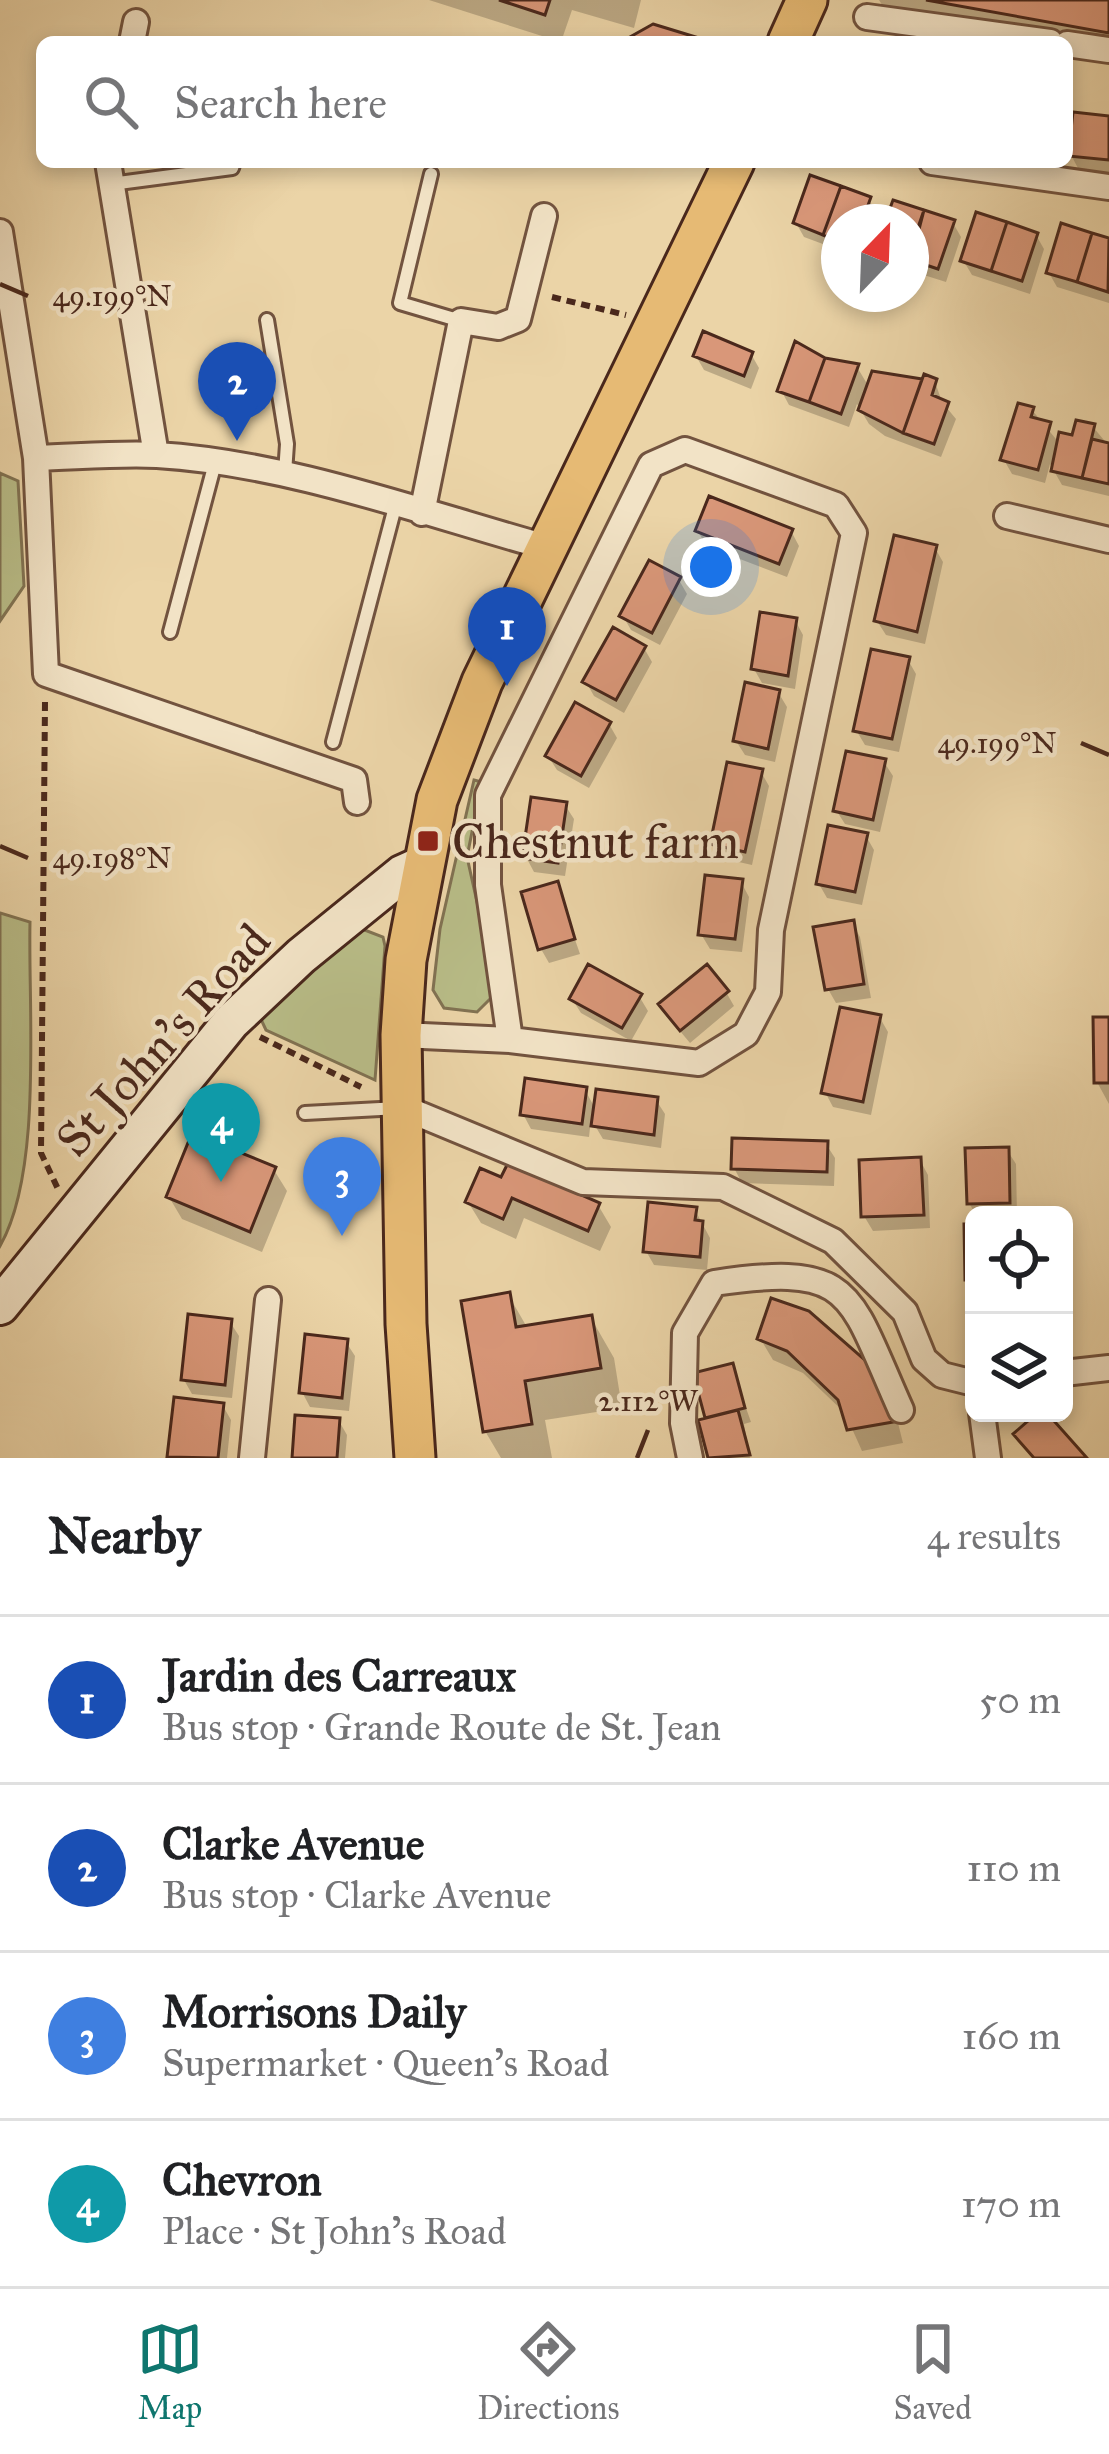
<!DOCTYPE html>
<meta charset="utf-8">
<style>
:root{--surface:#fff;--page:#f2f2f2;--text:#202124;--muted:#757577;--line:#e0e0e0;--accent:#0f766e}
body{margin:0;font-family:"IM FELL Great Primer",serif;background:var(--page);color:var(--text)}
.controls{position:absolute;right:36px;bottom:36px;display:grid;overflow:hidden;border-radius:18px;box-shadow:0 6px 18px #0003}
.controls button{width:108px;height:108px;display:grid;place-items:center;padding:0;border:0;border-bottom:3px solid var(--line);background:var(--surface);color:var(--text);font:60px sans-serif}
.compass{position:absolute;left:821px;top:204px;width:108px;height:108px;border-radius:50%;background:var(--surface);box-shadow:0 6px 18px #0003;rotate:23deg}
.you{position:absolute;left:711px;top:567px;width:42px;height:42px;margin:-30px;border:9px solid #fff;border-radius:50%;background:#1a73e8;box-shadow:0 0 0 18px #1a73e833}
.badge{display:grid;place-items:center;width:78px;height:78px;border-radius:50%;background:var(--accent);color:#fff;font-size:39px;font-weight:700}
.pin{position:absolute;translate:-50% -99px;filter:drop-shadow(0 3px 6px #0008)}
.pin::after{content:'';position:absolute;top:63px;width:42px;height:36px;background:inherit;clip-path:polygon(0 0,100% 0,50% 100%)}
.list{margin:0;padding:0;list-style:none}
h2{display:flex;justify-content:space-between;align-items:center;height:156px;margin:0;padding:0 48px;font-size:51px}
h2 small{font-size:39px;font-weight:400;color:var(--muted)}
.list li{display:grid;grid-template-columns:78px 1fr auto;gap:36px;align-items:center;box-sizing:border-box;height:168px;padding:0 48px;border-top:3px solid var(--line)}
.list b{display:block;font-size:45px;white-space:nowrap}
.list p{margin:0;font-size:39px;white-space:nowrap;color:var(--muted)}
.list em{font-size:39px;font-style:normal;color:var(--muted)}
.icon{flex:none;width:66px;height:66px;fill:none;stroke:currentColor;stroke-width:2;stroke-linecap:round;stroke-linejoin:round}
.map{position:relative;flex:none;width:1109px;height:1458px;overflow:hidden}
.search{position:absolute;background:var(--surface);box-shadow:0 6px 18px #0003;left:36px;right:36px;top:36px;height:132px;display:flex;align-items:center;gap:30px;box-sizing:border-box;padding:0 42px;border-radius:18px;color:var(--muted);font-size:45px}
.sheet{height:828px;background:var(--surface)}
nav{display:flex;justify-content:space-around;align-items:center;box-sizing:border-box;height:168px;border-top:3px solid var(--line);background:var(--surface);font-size:33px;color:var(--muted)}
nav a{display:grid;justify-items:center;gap:6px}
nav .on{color:var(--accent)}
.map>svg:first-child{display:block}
</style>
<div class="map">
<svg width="1109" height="1458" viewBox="0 0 1109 1458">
<rect width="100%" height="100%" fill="#ebd4a7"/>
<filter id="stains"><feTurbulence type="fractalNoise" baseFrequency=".00167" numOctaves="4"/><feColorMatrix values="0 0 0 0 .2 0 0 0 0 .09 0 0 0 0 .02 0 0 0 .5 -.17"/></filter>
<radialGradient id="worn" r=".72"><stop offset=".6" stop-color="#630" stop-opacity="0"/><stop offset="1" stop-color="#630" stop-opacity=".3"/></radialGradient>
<path fill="#b8bc87" stroke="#817252" stroke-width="3" d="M0,473L18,481L24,586L0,621Z
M474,780L482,782L467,857L497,992L477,1012L444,1008L433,990L440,929Z
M0,913L30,922C28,1010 43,1171 0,1246Z
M362,929L383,937L385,946L375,1080L266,1030L259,1015Z"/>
<path fill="#0003" d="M429,0H641L634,28L572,10L561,42Z
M879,0H1109V51L886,11Z
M1109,119V173L1079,170L1071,155Z
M869,200L877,214L874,222H839V250L804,237L796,223Z
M895,203L953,223L961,237L946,282L911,271V222H888Z
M1063,227L1109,242V303L1057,287L1049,273Z
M1036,235L1044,249L1030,294L972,275L963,260Z
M751,354L759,368L751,389L704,370L696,356Z
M857,367L869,387L874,375L935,382L942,402L956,419L941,457L885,436L869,424L857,404L849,427L789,405L781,390Z
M1032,410L1060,444L1093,427L1109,446V496L1062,485L1050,464L1045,483L1012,474L1004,460Z
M698,531H791L799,546L787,577L706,546Z
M935,548L943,562L925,644L886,635L877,621Z
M679,580L687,594L660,645L631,630L623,616Z
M795,620L803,635L795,689L762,683L754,669Z
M644,648L652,662L624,713L594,696L586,682Z
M908,660L916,674L899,752L865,745L856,730Z
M778,692L787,707L775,762L745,755L736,741Z
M609,724L617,738L589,788L557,770L548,756Z
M884,762L893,776L880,832L845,824L836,810Z
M761,772L769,786L752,865L721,858L713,844Z
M565,805L574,819L565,876L534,872L526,857Z
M866,836L874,850L862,905L827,898L819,884Z
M741,882L749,897L742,952L710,949L701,934Z
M556,885L580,954L549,963L541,949Z
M852,923L860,937L871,998L836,1003L828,989Z
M726,992L734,1006L690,1043L670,1019Z
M639,996L648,1011L631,1041L581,1013L572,999Z
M880,1018L888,1032L871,1115L833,1107L825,1092Z
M1109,1020V1104L1097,1082Z
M585,1090L596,1110L656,1100L665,1114L661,1148L603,1139L591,1119L589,1137L531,1129L523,1114Z
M826,1144L835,1158L834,1186L742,1183L734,1168Z
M1007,1150L1016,1164L1017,1215H976L969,1203Z
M920,1160L928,1175L930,1228L873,1231L864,1216Z
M274,1170L287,1191L262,1252L182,1219L169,1197Z
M481,1172L598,1205L611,1227L600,1251L524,1218L516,1239L481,1223L468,1202Z
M695,1210L710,1238L707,1270L654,1265L646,1251Z
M509,1296L528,1329L591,1318L614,1358L622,1408L545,1420L552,1458H501L485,1431Z
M230,1322L239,1336L232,1398L192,1394L184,1380Z
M760,1338L892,1399L903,1443L862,1451L845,1413L803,1373L773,1360Z
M346,1342L355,1356L349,1411L310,1407L302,1392Z
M731,1366L751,1422L744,1424L750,1458H712L696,1375Z
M223,1406L231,1420L227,1458H171Z
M339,1421L347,1435L345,1458H295Z"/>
<path fill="#d99779" stroke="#4a281c" stroke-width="3" d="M499,0H550L545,15Z
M926,0H1109V33Z
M653,24L712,42H621Z
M1073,112L1109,116V160L1068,156Z
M810,175L841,186L823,235L793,223Z
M841,186L871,197L862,222H839V241L823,235Z
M893,200L924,210L911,248V222H885Z
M924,210L955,220L938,269L911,260Z
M976,212L1007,222L991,271L960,261Z
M1007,222L1038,233L1022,281L991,271Z
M1061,223L1092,233L1077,282L1046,273Z
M1092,233L1109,238L1108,292L1077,282Z
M703,331L753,352L744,376L693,356Z
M795,341L825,358L809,402L777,391Z
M825,358L859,364L841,414L809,402Z
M872,371L922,379L903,433L858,410Z
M924,374L937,379L932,395L949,402L934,444L903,433Z
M1018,403L1034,407L1031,417L1051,422L1038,470L1000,460Z
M1076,420L1095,424L1082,478L1051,471L1059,432L1072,435Z
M1092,439L1109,443V484L1082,478Z
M709,496L793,529L779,564L695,531Z
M894,535L937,545L917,632L874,621Z
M649,560L681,577L652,633L619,616Z
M760,612L797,618L788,676L751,669Z
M613,627L646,646L616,700L582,682Z
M871,649L910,657L892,739L853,731Z
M745,682L780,690L768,749L733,741Z
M575,702L611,722L581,776L545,756Z
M846,751L886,759L873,820L833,811Z
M727,762L763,769L745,852L710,844Z
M531,797L567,802L558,863L522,858Z
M828,825L868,833L855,892L816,884Z
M705,875L743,879L735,939L698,935Z
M558,881L575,939L538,950L521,892Z
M854,920L864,984L825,990L813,927Z
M588,964L642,994L622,1028L569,999Z
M707,964L729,991L680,1031L658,1004Z
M840,1007L881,1015L863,1102L821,1093Z
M1093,1017H1109V1083H1094Z
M525,1078L587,1087L582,1124L520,1115Z
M596,1089L658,1097L654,1135L591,1126Z
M192,1133L276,1167L250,1232L166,1197Z
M732,1138L828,1141L827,1172L731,1169Z
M1009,1147L1010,1203L967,1204L965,1148Z
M921,1157L924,1215L861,1217L859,1160Z
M508,1163L600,1203L588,1231L512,1198L503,1219L465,1202L480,1168L501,1177Z
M648,1202L697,1207L695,1220L703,1221L700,1257L643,1252Z
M964,1224H974V1280H965Z
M510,1292L516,1327L592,1315L601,1368L525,1381L532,1424L483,1432L461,1301Z
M771,1298L809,1311L881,1374L893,1422L847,1430L838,1400L787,1351L757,1339Z
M974,1303V1359H968L967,1304Z
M188,1314L232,1319L225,1385L181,1380Z
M305,1334L348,1339L342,1398L299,1393Z
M733,1363L745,1408L705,1418L693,1373Z
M174,1397L224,1403L218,1458L167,1457Z
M738,1410L750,1455L708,1458L698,1420Z
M1037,1413H1047L1087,1458H1034L1013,1434Z
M295,1415L340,1418L337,1458H292Z"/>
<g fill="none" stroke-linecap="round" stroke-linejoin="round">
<g stroke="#72533f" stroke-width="18">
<path id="lane" d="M431,174L400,303L461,321
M111,184L232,168L234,162
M267,320L287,444L285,473
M170,632L215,463
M333,742L395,507
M305,1113L399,1108"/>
</g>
<g stroke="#72533f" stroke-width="30">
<path id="street" d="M867,17L1050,42
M132,42L136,22
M1067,44L1109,50
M108,162L156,455
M932,162L1109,187
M0,232L36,458L46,674L354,780L357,802
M36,458C76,457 117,453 157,455C288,463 420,512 546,547
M422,513L461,321L498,327L518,319L544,216
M1007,516L1109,540
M401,1035L510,1040L699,1063L746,1034L768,992L771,930L854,533L836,505L685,450L651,465L488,795V885L510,1040
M402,1107L583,1182L723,1187L833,1241L905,1312L924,1359L942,1375L974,1383
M1064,1373L1109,1368
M982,1413L988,1458
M252,1458L268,1300
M690,1458L683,1423L685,1333L714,1283C855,1262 848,1292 901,1410"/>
</g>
<g stroke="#4a281c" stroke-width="42">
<path id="secondary" d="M0,1306L231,1022L301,956L402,874L422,865"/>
</g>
<g stroke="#4a281c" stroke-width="45">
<path id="primary" d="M788,42L807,0
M415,1458L406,1324L401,1035L406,960L437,800L482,682L734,162"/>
</g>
<path stroke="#4a281c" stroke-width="6" stroke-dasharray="9 6" stroke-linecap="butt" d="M552,297L626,315
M45,702L41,1153L58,1189
M260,1037L361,1087"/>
<use href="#lane" stroke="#f2e3c6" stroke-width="12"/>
<use href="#street" stroke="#f2e3c6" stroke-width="24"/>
<use href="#secondary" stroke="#f2e3c6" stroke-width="36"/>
<use href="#primary" stroke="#e6ba74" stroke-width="39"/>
</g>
<path fill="none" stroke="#4a281c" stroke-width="4.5" d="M0,284L28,296M1081,743L1109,755M0,846L28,858M637,1458L648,1430"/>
<rect fill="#8f2418" stroke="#f2e3c6" stroke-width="4.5" x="416" y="829" width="24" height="24" rx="6"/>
<g text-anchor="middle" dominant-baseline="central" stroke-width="9" stroke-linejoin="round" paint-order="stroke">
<g font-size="48" fill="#4a281c" stroke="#f2e3c6" text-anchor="start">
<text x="452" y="841">Chestnut farm</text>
</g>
<g font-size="48" fill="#4a281c" stroke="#f2e3c6">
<text transform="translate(163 1040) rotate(-48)">St John's Road</text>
</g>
</g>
<g font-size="30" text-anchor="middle" fill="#4a281c" stroke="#f2e3c6" stroke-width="9" stroke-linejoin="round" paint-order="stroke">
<text x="112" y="306">49.199°N</text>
<text x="997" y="753">49.199°N</text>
<text x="112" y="868">49.198°N</text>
<text x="648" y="1411">2.112°W</text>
</g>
<rect width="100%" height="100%" filter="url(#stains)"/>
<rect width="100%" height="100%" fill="url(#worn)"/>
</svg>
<div class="controls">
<button><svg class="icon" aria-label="locate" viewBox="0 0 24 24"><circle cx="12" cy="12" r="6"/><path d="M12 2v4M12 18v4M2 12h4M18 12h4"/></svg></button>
<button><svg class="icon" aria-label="layers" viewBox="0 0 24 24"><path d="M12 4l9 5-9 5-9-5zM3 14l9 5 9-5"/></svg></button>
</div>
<svg class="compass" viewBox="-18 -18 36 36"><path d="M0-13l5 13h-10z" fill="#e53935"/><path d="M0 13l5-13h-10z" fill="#757577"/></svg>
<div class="you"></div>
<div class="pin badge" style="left:507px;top:686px;background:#1a4fb4">1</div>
<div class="pin badge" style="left:237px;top:441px;background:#1a4fb4">2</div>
<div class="pin badge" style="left:342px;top:1236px;background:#3f7fe0">3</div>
<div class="pin badge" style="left:221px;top:1182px;background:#0f9aa8">4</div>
<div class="search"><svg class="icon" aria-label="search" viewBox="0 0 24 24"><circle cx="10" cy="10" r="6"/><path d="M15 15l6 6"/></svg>Search here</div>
</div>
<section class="sheet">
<h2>Nearby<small>4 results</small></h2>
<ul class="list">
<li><span class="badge" style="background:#1a4fb4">1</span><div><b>Jardin des Carreaux</b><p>Bus stop · Grande Route de St. Jean</p></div><em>50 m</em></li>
<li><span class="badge" style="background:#1a4fb4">2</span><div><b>Clarke Avenue</b><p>Bus stop · Clarke Avenue</p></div><em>110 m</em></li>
<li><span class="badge" style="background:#3f7fe0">3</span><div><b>Morrisons Daily</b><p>Supermarket · Queen's Road</p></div><em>160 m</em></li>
<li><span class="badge" style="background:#0f9aa8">4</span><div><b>Chevron</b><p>Place · St John's Road</p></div><em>170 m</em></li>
</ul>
</section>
<nav>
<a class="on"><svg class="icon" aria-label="map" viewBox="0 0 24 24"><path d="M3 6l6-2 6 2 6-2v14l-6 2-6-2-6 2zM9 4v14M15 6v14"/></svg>Map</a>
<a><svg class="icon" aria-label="directions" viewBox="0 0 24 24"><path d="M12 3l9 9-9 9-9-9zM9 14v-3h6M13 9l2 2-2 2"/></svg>Directions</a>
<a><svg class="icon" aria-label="saved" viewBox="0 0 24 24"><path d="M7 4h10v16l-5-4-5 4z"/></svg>Saved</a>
</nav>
